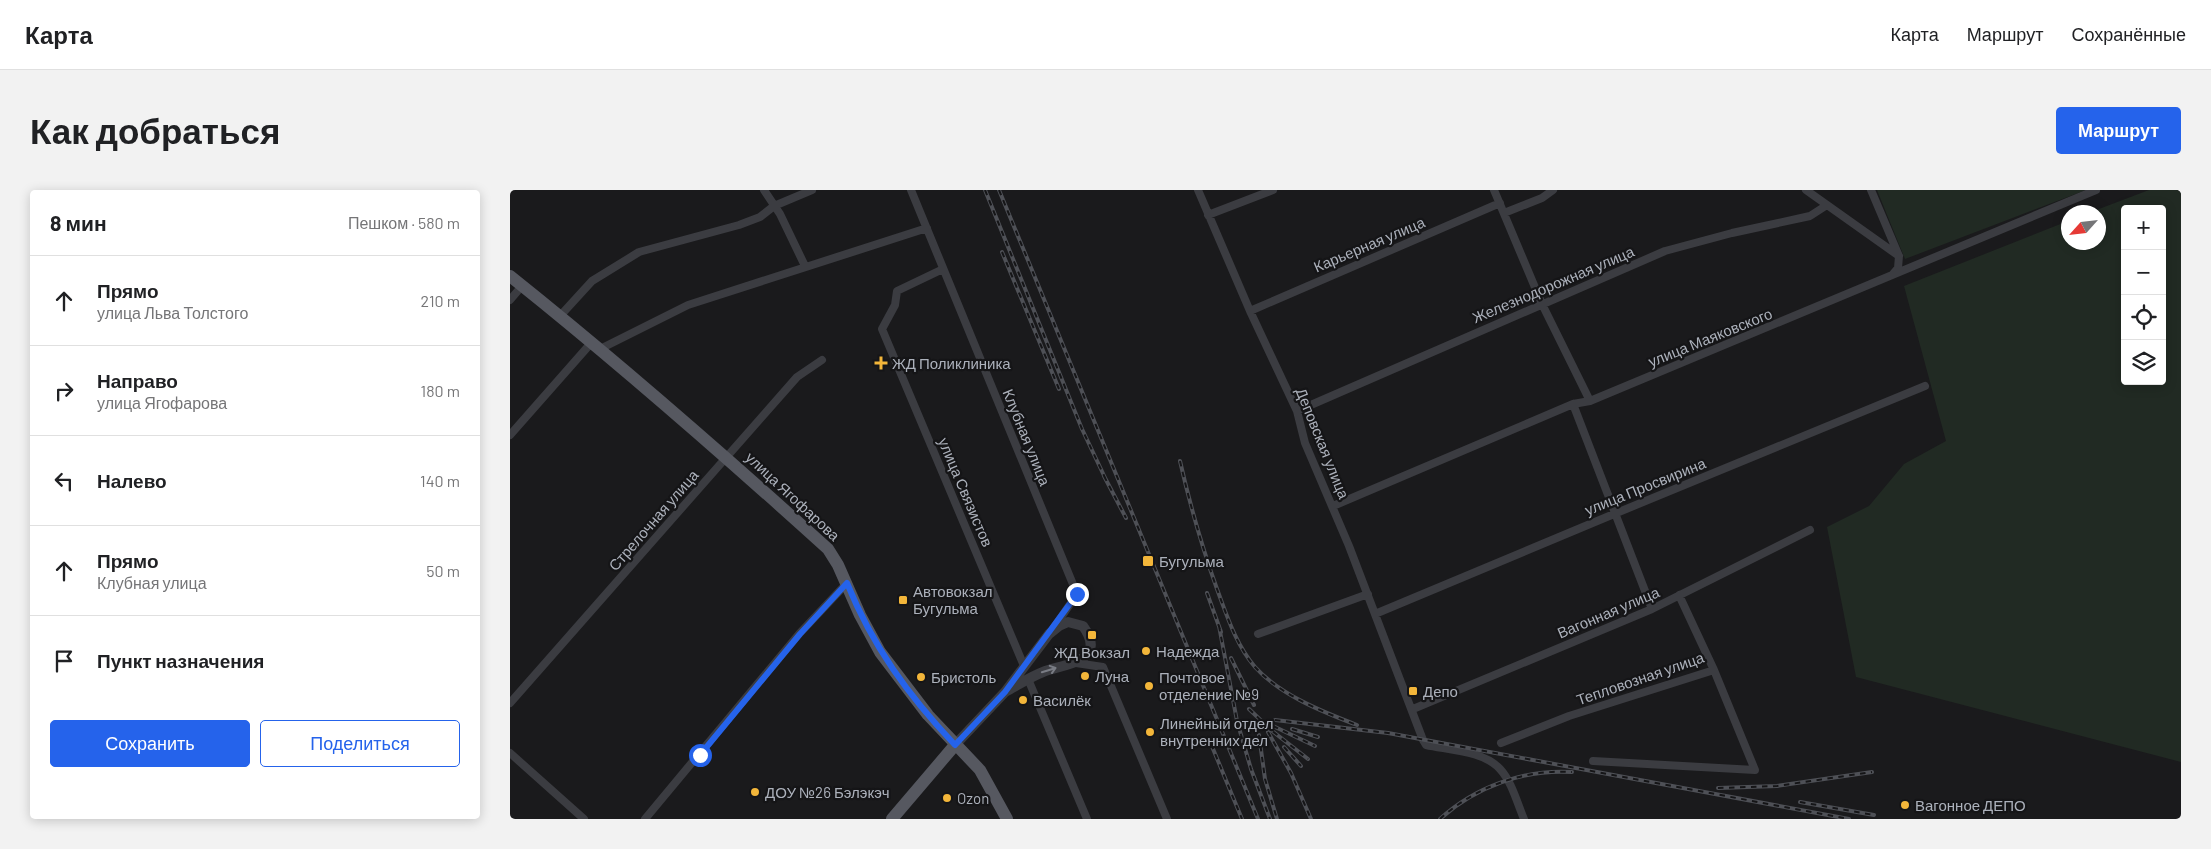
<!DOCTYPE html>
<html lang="ru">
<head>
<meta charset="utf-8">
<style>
  :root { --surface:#fff; --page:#f2f2f2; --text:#202124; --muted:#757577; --line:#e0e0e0; --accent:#2563eb }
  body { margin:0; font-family:Barlow,sans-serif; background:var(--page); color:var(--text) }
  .controls { position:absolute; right:15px; top:15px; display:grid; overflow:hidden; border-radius:5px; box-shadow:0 2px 12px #0003 }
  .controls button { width:45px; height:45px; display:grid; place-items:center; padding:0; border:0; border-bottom:1px solid var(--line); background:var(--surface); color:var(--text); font:25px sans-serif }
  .compass { position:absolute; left:1551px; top:15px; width:45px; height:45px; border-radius:50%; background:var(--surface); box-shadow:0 2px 12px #0003; rotate:243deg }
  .stop { position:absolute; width:15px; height:15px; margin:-11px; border:4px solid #2563eb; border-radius:50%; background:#fff }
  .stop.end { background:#2563eb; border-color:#fff; box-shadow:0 1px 5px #0008 }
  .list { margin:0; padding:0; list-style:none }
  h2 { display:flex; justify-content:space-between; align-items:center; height:65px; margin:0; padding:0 20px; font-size:21px }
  h2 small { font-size:16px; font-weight:400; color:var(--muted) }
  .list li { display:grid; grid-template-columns:32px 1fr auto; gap:15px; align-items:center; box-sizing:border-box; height:90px; padding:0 20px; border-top:1px solid var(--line) }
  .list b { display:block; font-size:19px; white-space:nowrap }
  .list p { margin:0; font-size:16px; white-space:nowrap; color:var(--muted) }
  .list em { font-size:16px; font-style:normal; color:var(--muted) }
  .actions { display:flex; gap:10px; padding:15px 20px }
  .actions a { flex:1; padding:11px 0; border:1px solid var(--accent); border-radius:5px; text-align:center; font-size:18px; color:var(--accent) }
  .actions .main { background:var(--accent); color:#fff }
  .icon { flex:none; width:28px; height:28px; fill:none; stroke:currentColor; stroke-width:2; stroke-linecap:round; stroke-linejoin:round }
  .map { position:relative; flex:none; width:1671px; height:629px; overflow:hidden; border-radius:5px }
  header { display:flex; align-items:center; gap:30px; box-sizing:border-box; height:70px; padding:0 25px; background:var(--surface); border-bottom:1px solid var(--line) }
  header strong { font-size:24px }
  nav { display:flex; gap:28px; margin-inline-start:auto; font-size:18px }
  .intro { display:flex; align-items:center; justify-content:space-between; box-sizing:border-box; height:120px; padding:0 30px }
  h1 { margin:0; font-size:35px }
  .button { padding:12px 22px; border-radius:5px; background:var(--accent); color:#fff; font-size:18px; font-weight:700 }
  main { display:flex; gap:30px; padding:0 30px }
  aside { flex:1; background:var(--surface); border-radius:5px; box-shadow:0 2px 12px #0003 }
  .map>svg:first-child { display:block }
  .garden { fill:#212a23; fill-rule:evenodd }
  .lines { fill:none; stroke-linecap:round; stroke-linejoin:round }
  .minor { stroke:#3b3c41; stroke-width:8 }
  .tertiary { stroke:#3b3c41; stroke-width:10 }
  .primary { stroke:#565860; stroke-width:12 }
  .rail-casing { stroke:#4e5056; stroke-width:4 }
  .rail { stroke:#151517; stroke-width:2; stroke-dasharray:5.5; stroke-linecap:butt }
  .oneway { stroke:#797c84 }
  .route { stroke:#2563eb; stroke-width:6 }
  .poi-dot { fill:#f3b63a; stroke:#151517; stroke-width:2 }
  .labels { text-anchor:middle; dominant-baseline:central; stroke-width:4.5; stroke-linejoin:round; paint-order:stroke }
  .street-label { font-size:15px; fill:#acb1bb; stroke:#151517 }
  .poi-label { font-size:15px; fill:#acb1bb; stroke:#151517; text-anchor:start }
</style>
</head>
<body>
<header>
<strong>Карта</strong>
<nav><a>Карта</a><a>Маршрут</a><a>Сохранённые</a></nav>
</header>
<div class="intro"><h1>Как добраться</h1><a class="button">Маршрут</a></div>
<main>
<aside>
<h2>8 мин<small>Пешком · 580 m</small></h2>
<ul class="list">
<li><svg class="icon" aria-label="ahead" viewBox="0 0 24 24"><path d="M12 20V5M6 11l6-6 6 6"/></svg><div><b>Прямо</b><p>улица Льва Толстого</p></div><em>210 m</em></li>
<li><svg class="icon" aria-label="right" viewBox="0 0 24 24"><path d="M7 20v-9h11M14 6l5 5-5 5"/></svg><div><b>Направо</b><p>улица Ягофарова</p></div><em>180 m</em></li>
<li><svg class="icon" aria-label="left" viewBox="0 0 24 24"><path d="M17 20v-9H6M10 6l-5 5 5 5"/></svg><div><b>Налево</b></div><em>140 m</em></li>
<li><svg class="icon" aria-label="ahead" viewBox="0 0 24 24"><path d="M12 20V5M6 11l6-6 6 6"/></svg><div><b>Прямо</b><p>Клубная улица</p></div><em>50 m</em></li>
<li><svg class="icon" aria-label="arrive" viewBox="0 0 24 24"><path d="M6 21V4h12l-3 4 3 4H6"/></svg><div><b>Пункт назначения</b></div></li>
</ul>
<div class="actions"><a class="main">Сохранить</a><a>Поделиться</a></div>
</aside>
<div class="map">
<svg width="1671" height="629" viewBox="0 0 1671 629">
  <rect width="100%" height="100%" fill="#1a1a1c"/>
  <path class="garden" d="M1367 0H1576L1395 69Z
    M1639 0H1671V572L1346 487 1317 337 1359 316 1394 274 1436 251 1394 96 1558 31V52H1588V22H1581ZM1615 19H1652V191H1615Z"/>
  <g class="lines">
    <path class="minor" d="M254 0 270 24 295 76
      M401 0 567 404 543 439
      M688 0 740 121 787 221 795 253 839 356 913 550 916 555C939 560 974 561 990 579 1002 592 1007 613 1014 629
      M984 0 1032 114 1080 211
      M1296 0 1389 66
      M1361 0 1389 66 1388 78 1382 85
      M994 23 1032 8 1043 0
      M698 25 763 0
      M433 79 387 101 385 115 372 139 514 476
      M0 110 12 96
      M740 121 990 13
      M50 126 82 91 129 62 229 35 250 27 264 16 302 0
      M90 159 178 115 417 38
      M1063 214 1142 419
      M787 221 1155 61 1222 43 1300 26 1317 15
      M0 245 82 152
      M823 316 1063 214 1080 211 1586 0
      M865 424 1104 324 1415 196
      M748 444 858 404
      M566 473 593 477 657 629
      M518 489 577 629
      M0 513 287 187 312 170
      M903 519 1142 419 1300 340
      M991 553 1059 526 1204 480 1169 405
      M0 563 74 629
      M1083 571 1245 580 1204 480
      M135 629 289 444 337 393"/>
    <path class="tertiary" d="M445 555 495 502 539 444 549 436 558 432 573 436C599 472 553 474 533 482 520 487 508 495 495 502"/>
    <path class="primary" d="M0 86C109 173 214 265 318 359L328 375 350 425 370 462 418 525 470 580 497 629
      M382 629 445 555"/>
    <defs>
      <path id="rail" d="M475 0 572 239 597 292
        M489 0 748 629
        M492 62 549 199
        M670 271C680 315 692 357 707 399 717 426 726 455 745 477 770 505 813 522 847 535
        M594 286 616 328
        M697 403 711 442
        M709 436 727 531 741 579 760 629
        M721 468 744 515
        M739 519 761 540 798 569
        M765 530 878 543 1339 629
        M763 536 805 556
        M782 539 808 547
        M758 542 781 583 801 629
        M749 545 755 589 767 629
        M701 554 732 629
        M774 557 791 576
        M1208 598 1267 596 1362 582
        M1290 612 1364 625
        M930 629C965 597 1014 579 1062 582"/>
    </defs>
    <use href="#rail" class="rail-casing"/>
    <use href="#rail" class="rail"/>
  </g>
  <defs><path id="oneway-shaft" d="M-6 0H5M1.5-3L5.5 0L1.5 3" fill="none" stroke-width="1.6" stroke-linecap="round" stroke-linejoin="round" transform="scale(1.25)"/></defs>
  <use class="oneway" href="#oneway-shaft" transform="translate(539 480) rotate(-17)"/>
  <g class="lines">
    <path class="route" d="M190 565 290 444 337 393C363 457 398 505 445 555L495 502 567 404"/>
  </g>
  <g class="poi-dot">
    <path d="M368.5 165.5h5v5h5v5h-5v5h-5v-5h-5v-5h5z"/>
    <rect x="632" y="365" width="12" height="12" rx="2.5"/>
    <rect x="388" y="405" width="10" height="10" rx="2.5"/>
    <rect x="577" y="440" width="10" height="10" rx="2.5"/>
    <circle cx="636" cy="461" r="5"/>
    <circle cx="575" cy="486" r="5"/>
    <circle cx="411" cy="487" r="5"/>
    <circle cx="639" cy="496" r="5"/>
    <rect x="898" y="496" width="10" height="10" rx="2.5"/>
    <circle cx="513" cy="510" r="5"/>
    <circle cx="640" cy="542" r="5"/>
    <circle cx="245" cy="602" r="5"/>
    <circle cx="437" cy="608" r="5"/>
    <circle cx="1395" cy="615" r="5"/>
  </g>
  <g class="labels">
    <g class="street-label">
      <text transform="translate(859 54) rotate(-23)">Карьерная улица</text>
      <text transform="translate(1043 94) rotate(-23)">Железнодорожная улица</text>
      <text transform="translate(1200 147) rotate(-22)">улица Маяковского</text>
      <text transform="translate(517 247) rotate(68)">Клубная улица</text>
      <text transform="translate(813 253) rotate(68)">Деповская улица</text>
      <text transform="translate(1135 296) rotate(-22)">улица Просвирина</text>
      <text transform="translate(456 302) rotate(67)">улица Связистов</text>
      <text transform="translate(283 306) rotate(43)">улица Ягофарова</text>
      <text transform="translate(143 330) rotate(-49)">Стрелочная улица</text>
      <text transform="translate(1098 422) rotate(-23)">Вагонная улица</text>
      <text transform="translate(1130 488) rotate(-19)">Тепловозная улица</text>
    </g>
    <g class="poi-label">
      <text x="382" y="173">ЖД Поликлиника</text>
      <text x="649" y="371">Бугульма</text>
      <text x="403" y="401">Автовокзал<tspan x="403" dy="17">Бугульма</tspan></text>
      <text x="646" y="461">Надежда</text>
      <text x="582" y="462" text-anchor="middle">ЖД Вокзал</text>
      <text x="585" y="486">Луна</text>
      <text x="421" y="487">Бристоль</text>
      <text x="649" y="487">Почтовое<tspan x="649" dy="17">отделение №9</tspan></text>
      <text x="913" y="501">Депо</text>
      <text x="523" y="510">Василёк</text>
      <text x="650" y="533">Линейный отдел<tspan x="650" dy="17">внутренних дел</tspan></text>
      <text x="255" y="602">ДОУ №26 Бэлэкэч</text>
      <text x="447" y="608">Ozon</text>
      <text x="1405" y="615">Вагонное ДЕПО</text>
    </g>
  </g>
</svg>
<div class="controls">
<button>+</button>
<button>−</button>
<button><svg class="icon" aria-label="locate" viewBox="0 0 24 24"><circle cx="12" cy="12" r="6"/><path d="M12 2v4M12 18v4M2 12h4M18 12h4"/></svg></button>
<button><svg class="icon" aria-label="layers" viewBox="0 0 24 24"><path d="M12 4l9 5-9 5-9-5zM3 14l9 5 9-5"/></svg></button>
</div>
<svg class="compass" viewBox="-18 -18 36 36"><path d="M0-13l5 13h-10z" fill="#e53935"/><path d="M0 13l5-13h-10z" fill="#757577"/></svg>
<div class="stop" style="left:190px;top:565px"></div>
<div class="stop end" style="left:567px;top:404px"></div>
</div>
</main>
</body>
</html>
